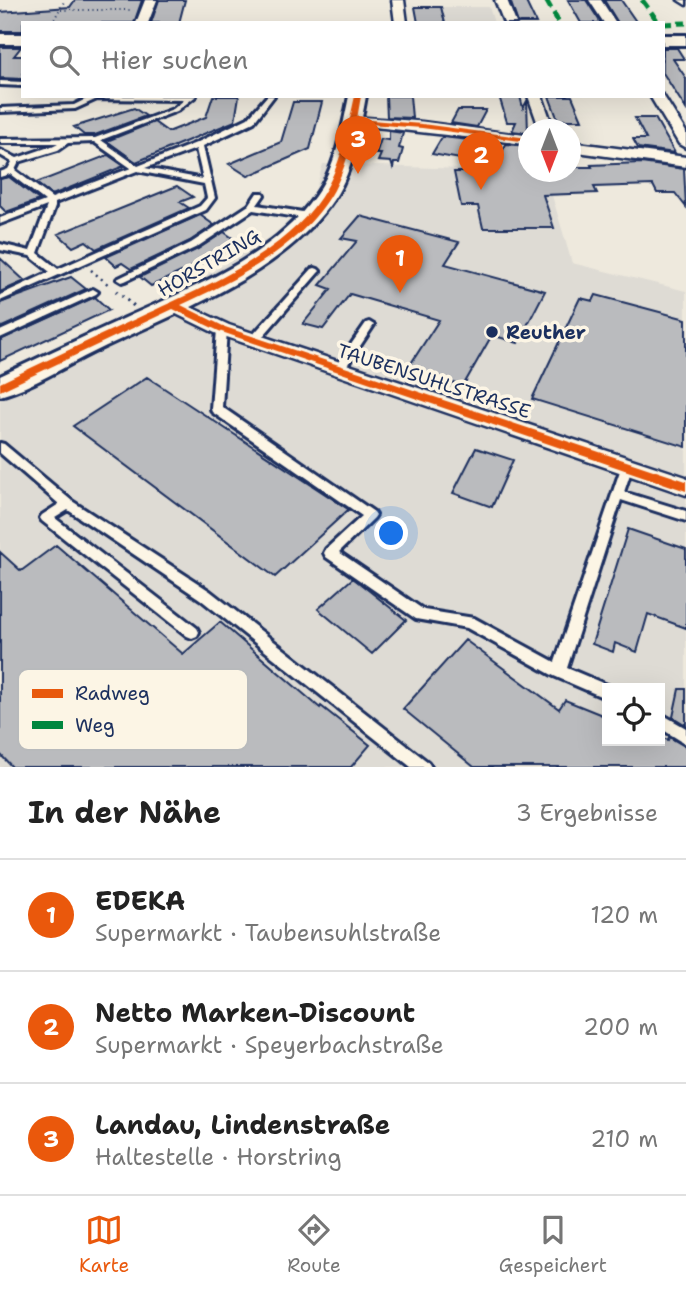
<!DOCTYPE html>
<html lang="de">
<head>
<meta charset="utf-8">
<style>
  :root { --surface:#fff; --page:#f2f2f2; --text:#222; --muted:#767676; --line:#e0e0e0; --accent:#ea580c }
  body { margin:0; font-family:"Shantell Sans",sans-serif; background:var(--page); color:var(--text) }
  .controls { position:absolute; right:21px; bottom:21px; display:grid; overflow:hidden; border-radius:0px; box-shadow:0 7px 28px #0002 }
  .controls button { width:63px; height:63px; display:grid; place-items:center; padding:0; border:0; border-bottom:2px solid var(--line); background:var(--surface); color:var(--text); font:35px sans-serif }
  .compass { position:absolute; left:518px; top:119px; width:63px; height:63px; border-radius:50%; background:var(--surface); box-shadow:0 7px 28px #0002; rotate:180deg }
  .you { position:absolute; left:392px; top:534px; width:24px; height:24px; margin:-18px; border:5px solid #fff; border-radius:50%; background:#1a73e8; box-shadow:0 0 0 10px #1a73e833 }
  .badge { display:grid; place-items:center; width:46px; height:46px; border-radius:50%; background:var(--accent); color:#fff; font-size:23px; font-weight:700 }
  .pin { position:absolute; translate:-50% -58px; filter:drop-shadow(0 2px 4px #0008) }
  .pin::after { content:''; position:absolute; top:37px; width:24px; height:21px; background:inherit; clip-path:polygon(0 0,100% 0,50% 100%) }
  .list { margin:0; padding:0; list-style:none }
  h2 { display:flex; justify-content:space-between; align-items:center; height:91px; margin:0; padding:0 28px; font-size:30px }
  h2 small { font-size:23px; font-weight:400; color:var(--muted) }
  .list li { display:grid; grid-template-columns:46px 1fr auto; gap:21px; align-items:center; box-sizing:border-box; height:112px; padding:0 28px; border-top:2px solid var(--line) }
  .list b { display:block; font-size:26px; white-space:nowrap }
  .list p { margin:0; font-size:23px; white-space:nowrap; color:var(--muted) }
  .list em { font-size:23px; font-style:normal; color:var(--muted) }
  .icon { flex:none; width:38px; height:38px; fill:none; stroke:currentColor; stroke-width:2; stroke-linecap:round; stroke-linejoin:round }
  .map { position:relative; flex:none; width:686px; height:767px; overflow:hidden }
  .search { position:absolute; background:var(--surface); box-shadow:0 7px 28px #0002; left:21px; right:21px; top:21px; height:77px; display:flex; align-items:center; gap:18px; box-sizing:border-box; padding:0 24px; border-radius:0px; color:var(--muted); font-size:26px }
  .sheet { height:427px; background:var(--surface) }
  nav { display:flex; justify-content:space-around; align-items:center; box-sizing:border-box; height:98px; border-top:2px solid var(--line); background:var(--surface); font-size:19px; color:var(--muted) }
  nav a { display:grid; justify-items:center; gap:4px }
  nav .on { color:var(--accent) }
  .map>svg:first-child { display:block }
  .built { fill:#dedbd4; fill-rule:evenodd }
  .building { fill:#babbbe; stroke:#1b2f5e; stroke-width:2 }
  .lines { fill:none; stroke-linecap:round; stroke-linejoin:round }
  .service-casing { stroke:#1b2f5e; stroke-width:6 }
  .minor-casing { stroke:#1b2f5e; stroke-width:5 }
  .tertiary-casing { stroke:#1b2f5e; stroke-width:6 }
  .path-far2 { stroke:#1b2f5e; stroke-width:2; stroke-dasharray:1 3.5; stroke-linecap:butt }
  .path-far1 { stroke:#1b2f5e; stroke-width:2.5; stroke-dasharray:2 4.5; stroke-linecap:butt }
  .path { stroke:#1b2f5e; stroke-width:3.5; stroke-dasharray:2 5; stroke-linecap:butt }
  .service { fill:#fcf5e5; fill-rule:evenodd }
  .minor { fill:#fcf5e5; fill-rule:evenodd }
  .tertiary { fill:#fcf5e5; fill-rule:evenodd }
  .quiet { stroke:#00873e; stroke-width:5; stroke-dasharray:10 5; stroke-linecap:butt }
  .cycleway-casing { stroke:#fcf5e5; stroke-width:5 }
  .cycleway { fill:#e8590c; fill-rule:evenodd }
  .poi-dot { fill:#1b2f5e; stroke:#fcf5e5; stroke-width:2.5 }
  .labels { text-anchor:middle; dominant-baseline:central; stroke-width:7; stroke-linejoin:round; paint-order:stroke }
  .street-label { font-size:19px; fill:#1b2f5e; stroke:#fcf5e5 }
  .poi-label { font-size:19px; font-weight:bold; fill:#1b2f5e; stroke:#fcf5e5; text-anchor:start }
  .key { fill:#fcf5e5; stroke:#b8babc; stroke-width:2 }
  .key-label { font-size:19px; fill:#1b2f5e }
</style>
</head>
<body>
<div class="map">
<svg width="686" height="767" viewBox="0 0 686 767">
  <rect width="100%" height="100%" fill="#eee9dd"/>
  <filter id="ink" filterUnits="userSpaceOnUse"><feTurbulence type="fractalNoise" baseFrequency=".0143" numOctaves="2"/><feDisplacementMap in="SourceGraphic" scale="14" xChannelSelector="R" yChannelSelector="G"/><feConvolveMatrix kernelMatrix="1 2 1 2 8 2 1 2 1" color-interpolation-filters="sRGB"/></filter>
  <g filter="url(#ink)">
    <path class="built" d="M415 7H489L494 23H418L420 15H416Z
      M323 164 545 172 572 263 686 291V767H0V377L172 296 275 234 314 195ZM607 688H660V741H607Z"/>
    <path class="building" d="M75 0H142L134 23H23V31H0V12L70 7Z
      M159 0H185L179 23H151Z
      M510 0H525L536 23H518Z
      M568 0H586L601 23H581Z
      M604 0H621L637 23H618Z
      M415 7H441L445 23H418Z
      M0 47H21L14 56H23V79L0 78Z
      M663 48H677L684 59H673L686 78V109L663 73Z
      M213 96H239L235 121 136 162 107 141 154 122 168 132 206 117Z
      M386 96H410L412 118 387 117Z
      M499 96H520L523 108 527 101 528 133 512 131 516 122H507Z
      M549 96H572L582 120H558Z
      M293 102H322L310 149 248 176 229 164 281 142Z
      M134 108 146 116 95 135H84L74 127Z
      M458 110H486L477 127 451 123Z
      M635 118H655L675 153 638 148 633 139H646Z
      M389 131 403 133 399 148 403 149 399 163H394L393 168 391 162 378 161 381 154H376L381 139 389 140Z
      M442 137 470 140 460 159 432 154Z
      M506 144 528 146V172H570V167H592L591 165 641 163 684 169 686 207 675 193H657L653 185 594 187 597 193 543 195 554 228H483L478 206H461L454 172H492Z
      M108 155 124 166 52 195 36 183Z
      M9 177 39 200 6 212 0 206V179Z
      M177 186 193 197 180 202 189 208 96 249 86 241 73 247 58 234Z
      M200 215 214 225 190 241 131 269 122 263 116 266 106 257Z
      M360 216 459 242 445 264 545 291 518 343 492 335 463 386 408 368 439 320 350 294 323 329 303 324 331 289 320 285 357 241 341 238Z
      M224 232 238 242 227 248 229 250 151 286 140 277 198 249Z
      M0 258 25 281 0 292Z
      M71 277 86 289 0 328V303Z
      M596 295 686 319V447L532 399 580 298 593 301Z
      M95 297 109 310 0 361V340Z
      M147 377 348 509V510L275 577 73 426Z
      M476 448 513 460 492 507 453 493Z
      M628 529 686 549V628L648 614 637 652 615 643 613 652 592 644Z
      M56 545 183 654 220 622 320 708 321 706 370 745 351 767H12L0 754V552L21 571Z
      M353 578 406 620 372 654 318 609Z
      M465 640 559 709 565 700 607 717V741H660V737L668 740 669 737 686 747V767H474L403 709Z
      M679 689H686V725L673 717Z"/>
    <g class="lines">
      <defs>
        <path id="service" d="M0 81 23 82V86L0 85Z
          M92 96H196L177 111 101 140 138 166 196 143 248 118 267 96H274L254 122 203 146 215 198 206 210 0 301V295L50 272 30 256 0 250V244L30 251 47 206 0 224V218L45 201 10 174 0 177V172L8 169 12 162 0 155V150L17 158 52 146 58 143H0V139L95 138 173 109 184 100 97 99 75 109 0 112V108L74 105ZM94 142 131 168 52 198 15 170 19 162 58 150 68 143ZM196 149 203 179 145 168ZM137 171 204 184 207 198 200 206 58 269 38 253 55 207V203Z
          M257 193H263L264 195 257 205 309 213 313 216 309 219 253 210 197 247 125 281 122 282 117 279 191 243 249 205Z
          M315 268 318 269 320 271 318 273 258 342H250L249 340 250 338 312 269Z
          M93 289 98 292 96 294 0 338V331Z
          M369 322 374 325 344 370H336L335 368 336 366 366 323Z
          M222 326 227 329 222 407 374 512 376 515 374 518 339 552 424 610 474 618 555 662 623 462H631L633 465 624 492 686 511V521L621 500 567 668 612 687 607 688V699L554 676 467 628 416 619 326 557 324 553 326 549 362 516 212 412 211 409 217 329Z
          M0 443 4 444 72 501 210 591 428 762 431 767H411L200 599 68 510 55 518 197 628 199 632 197 636 192 638 187 636 42 521 40 518 42 515 59 504 0 453Z
          M660 713 686 728V744L660 728Z"/>
        <path id="minor" d="M145 0H157L148 23H136Z
          M392 0H404L407 23H395Z
          M495 0H507L516 23H504Z
          M589 0H601L616 23H604Z
          M678 0H686V5Z
          M663 95 686 132V148L679 144 650 96Z
          M528 96H542L554 130H540Z
          M353 117 422 122 528 136V144L348 124V118Z
          M570 142 686 157V167L570 151Z
          M173 299 229 325 686 477V495L215 333 166 309 164 305Z"/>
        <path id="tertiary" d="M0 34H23V44H0Z
          M663 35H686V45H663Z
          M349 96H366C359 134 353 175 329 206 274 279 176 312 96 351 65 366 33 387 0 396V376C42 356 83 337 125 318 191 288 272 258 315 196 336 167 342 130 349 96Z"/>
      </defs>
      <use href="#service" class="service-casing"/>
      <use href="#minor" class="minor-casing"/>
      <use href="#tertiary" class="tertiary-casing"/>
      <path class="path-far2" d="M61 10H131
        M52 23 65 0"/>
      <path class="path-far1" d="M91 270 110 286"/>
      <path class="path" d="M116 291 134 306"/>
      <use href="#service" class="service"/>
      <use href="#minor" class="minor"/>
      <use href="#tertiary" class="tertiary"/>
      <path class="quiet" d="M546 0 559 23
        M642 0 659 23
        M663 24 686 23"/>
      <defs>
        <path id="cycleway" d="M355 96H361L357 119 422 124 528 138V142L422 128 356 123C351 146 345 169 334 190 303 246 237 279 181 305L225 327 686 481V491L219 331 173 309 0 391V383C43 362 87 341 131 321 193 292 282 257 321 197 341 167 347 131 355 96Z"/>
      </defs>
      <use href="#cycleway" class="cycleway-casing"/>
      <use href="#cycleway" class="cycleway"/>
    </g>
  </g>
  <circle class="poi-dot" cx="492" cy="332" r="7"/>
  <g class="labels">
    <g class="street-label">
      <text transform="translate(209 263) rotate(-30)">HORSTRING</text>
      <text transform="translate(434 381) rotate(18)">TAUBENSUHLSTRASSE</text>
    </g>
    <g class="poi-label">
      <text x="506" y="332">Reuther</text>
    </g>
  </g>
  <rect x="18" y="669" width="230" height="81" rx="10" class="key"/>
  <rect x="32" y="689" width="31" height="9" fill="#e8590c"/>
  <rect x="32" y="721" width="31" height="8" fill="#00873e"/>
  <g class="key-label">
    <text x="75" y="700">Radweg</text>
    <text x="75" y="732">Weg</text>
  </g>
</svg>
<div class="controls">
<button><svg class="icon" aria-label="locate" viewBox="0 0 24 24"><circle cx="12" cy="12" r="6"/><path d="M12 2v4M12 18v4M2 12h4M18 12h4"/></svg></button>
</div>
<svg class="compass" viewBox="-18 -18 36 36"><path d="M0-13l5 13h-10z" fill="#e53935"/><path d="M0 13l5-13h-10z" fill="#767676"/></svg>
<div class="you"></div>
<div class="pin badge" style="left:400px;top:293px">1</div>
<div class="pin badge" style="left:481px;top:190px">2</div>
<div class="pin badge" style="left:358px;top:174px">3</div>
<div class="search"><svg class="icon" aria-label="search" viewBox="0 0 24 24"><circle cx="10" cy="10" r="6"/><path d="M15 15l6 6"/></svg>Hier suchen</div>
</div>
<section class="sheet">
<h2>In der Nähe<small>3 Ergebnisse</small></h2>
<ul class="list">
<li><span class="badge">1</span><div><b>EDEKA</b><p>Supermarkt · Taubensuhlstraße</p></div><em>120 m</em></li>
<li><span class="badge">2</span><div><b>Netto Marken-Discount</b><p>Supermarkt · Speyerbachstraße</p></div><em>200 m</em></li>
<li><span class="badge">3</span><div><b>Landau, Lindenstraße</b><p>Haltestelle · Horstring</p></div><em>210 m</em></li>
</ul>
</section>
<nav>
<a class="on"><svg class="icon" aria-label="map" viewBox="0 0 24 24"><path d="M3 6l6-2 6 2 6-2v14l-6 2-6-2-6 2zM9 4v14M15 6v14"/></svg>Karte</a>
<a><svg class="icon" aria-label="directions" viewBox="0 0 24 24"><path d="M12 3l9 9-9 9-9-9zM9 14v-3h6M13 9l2 2-2 2"/></svg>Route</a>
<a><svg class="icon" aria-label="saved" viewBox="0 0 24 24"><path d="M7 4h10v16l-5-4-5 4z"/></svg>Gespeichert</a>
</nav>
</body>
</html>
